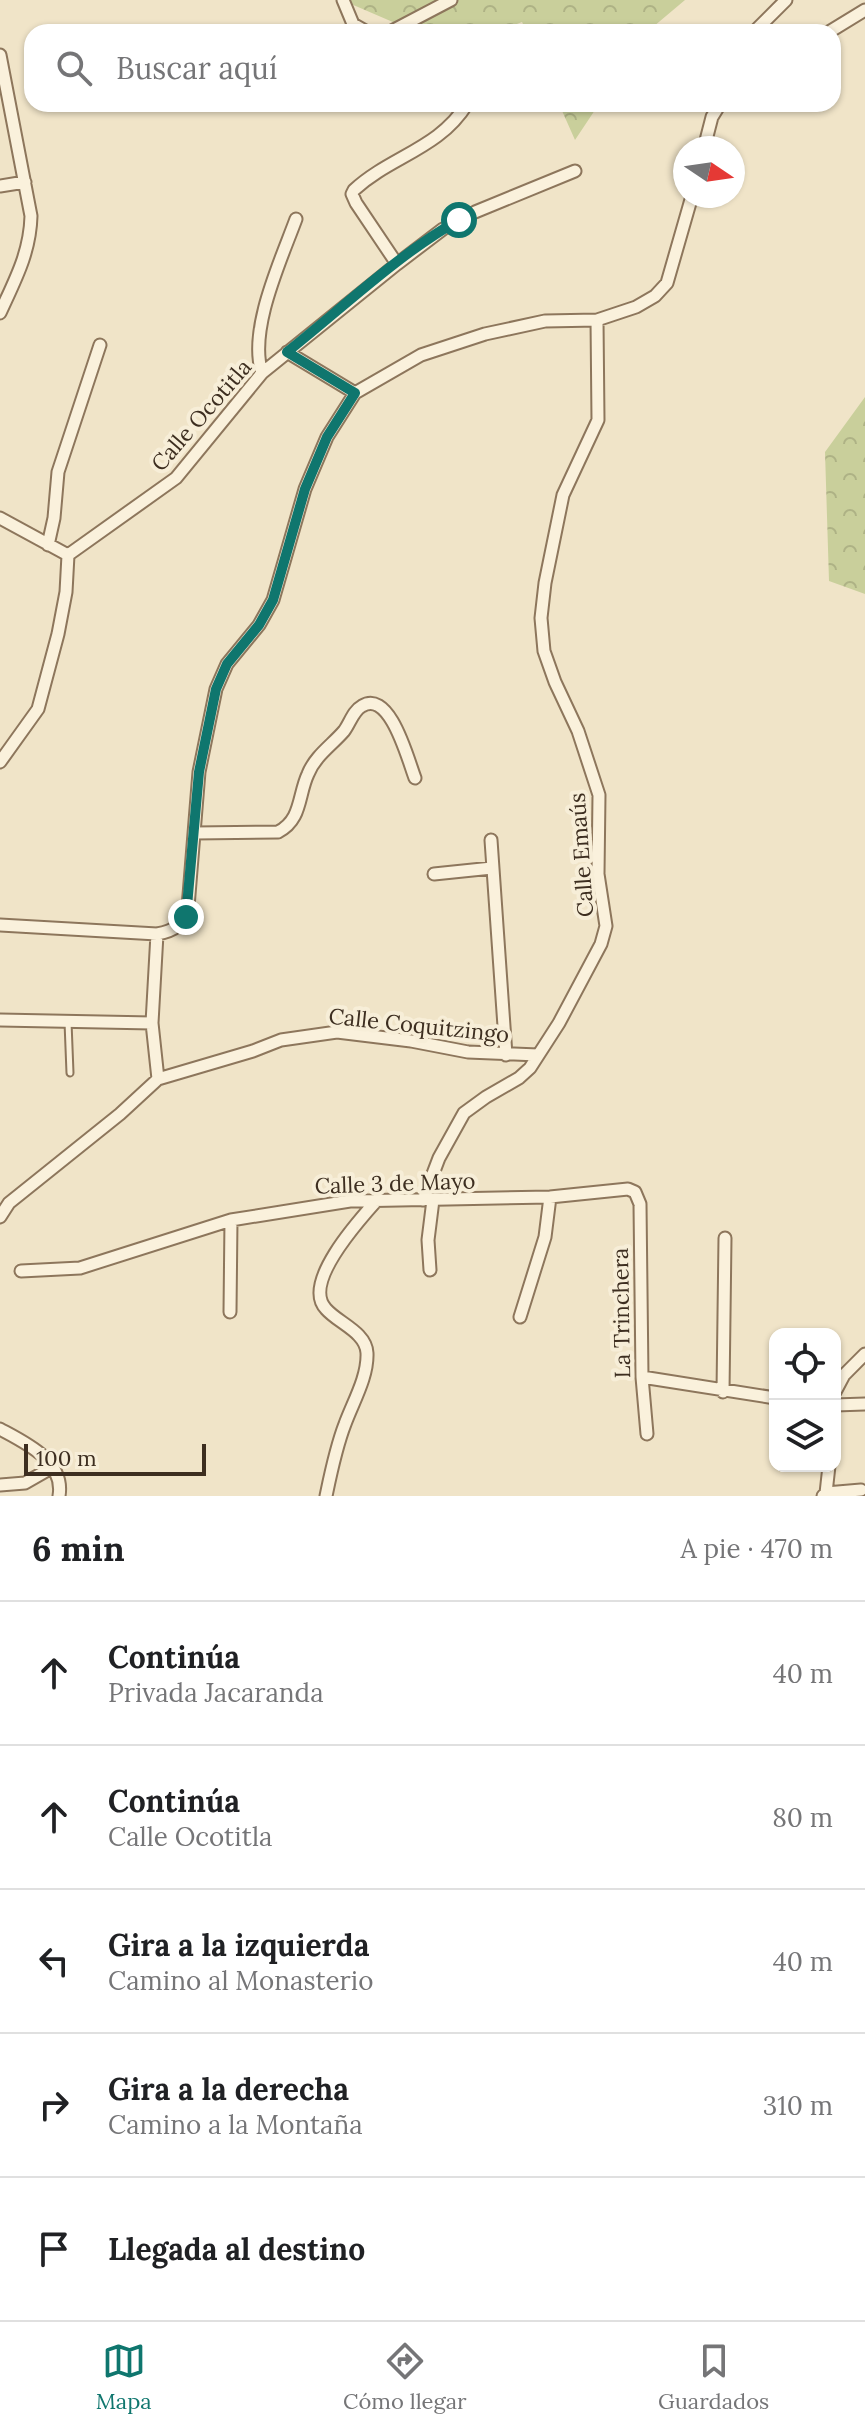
<!DOCTYPE html>
<html lang="es">
<head>
<meta charset="utf-8">
<style>
  :root { --surface:#fff; --page:#f2f2f2; --text:#202124; --muted:#757577; --line:#e0e0e0; --accent:#0f766e }
  body { margin:0; font-family:Lora,serif; background:var(--page); color:var(--text) }
  .controls { position:absolute; right:24px; bottom:24px; display:grid; overflow:hidden; border-radius:16px; box-shadow:0 2px 6px #0004 }
  .controls button { width:72px; height:72px; display:grid; place-items:center; padding:0; border:0; border-bottom:2px solid var(--line); background:var(--surface); color:var(--text); font:40px sans-serif }
  .compass { position:absolute; left:673px; top:136px; width:72px; height:72px; border-radius:50%; background:var(--surface); box-shadow:0 2px 6px #0004; rotate:103deg }
  .scale { position:absolute; left:24px; bottom:20px; width:182px; box-sizing:border-box; padding-left:8px; border:4px solid #3d2e20; border-top:0; font-size:22px; line-height:28px; white-space:nowrap; color:#3d2e20; -webkit-text-stroke:6px #f7eed8; paint-order:stroke }
  .stop { position:absolute; width:24px; height:24px; margin:-18px; border:6px solid #0f766e; border-radius:50%; background:#fff }
  .stop.end { background:#0f766e; border-color:#fff; box-shadow:0 2px 8px #0008 }
  .list { margin:0; padding:0; list-style:none }
  h2 { display:flex; justify-content:space-between; align-items:center; height:104px; margin:0; padding:0 32px; font-size:34px }
  h2 small { font-size:26px; font-weight:400; color:var(--muted) }
  .list li { display:grid; grid-template-columns:52px 1fr auto; gap:24px; align-items:center; box-sizing:border-box; height:144px; padding:0 32px; border-top:2px solid var(--line) }
  .list b { display:block; font-size:30px; white-space:nowrap }
  .list p { margin:0; font-size:26px; white-space:nowrap; color:var(--muted) }
  .list em { font-size:26px; font-style:normal; color:var(--muted) }
  .icon { flex:none; width:44px; height:44px; fill:none; stroke:currentColor; stroke-width:2; stroke-linecap:round; stroke-linejoin:round }
  .map { position:relative; flex:none; width:865px; height:1496px; overflow:hidden }
  .search { position:absolute; background:var(--surface); box-shadow:0 2px 6px #0004; left:24px; right:24px; top:24px; height:88px; display:flex; align-items:center; gap:20px; box-sizing:border-box; padding:0 28px; border-radius:24px; color:var(--muted); font-size:30px }
  .sheet { height:824px; background:var(--surface) }
  nav { display:flex; justify-content:space-around; align-items:center; box-sizing:border-box; height:112px; border-top:2px solid var(--line); background:var(--surface); font-size:22px; color:var(--muted) }
  nav a { display:grid; justify-items:center; gap:4px }
  nav .on { color:var(--accent) }
  .map>svg:first-child { display:block }
  .forest { fill:url(#forest-crowns) }
  .lines { fill:none; stroke-linecap:round; stroke-linejoin:round }
  .service-casing { stroke:#8d765c; stroke-width:9 }
  .minor-casing { stroke:#8d765c; stroke-width:15 }
  .service { stroke:#faf1dc; stroke-width:5 }
  .minor { stroke:#faf1dc; stroke-width:11 }
  .route { stroke:#0f766e; stroke-width:10 }
  .labels { text-anchor:middle; dominant-baseline:central; stroke-width:8; stroke-linejoin:round; paint-order:stroke }
  .street-label { font-size:22px; fill:#3d2e20; stroke:#f7eed8 }
</style>
</head>
<body>
<div class="map">
<svg width="865" height="1496" viewBox="0 0 865 1496">
  <defs>
    <pattern id="forest-crowns" width="20" height="18" patternUnits="userSpaceOnUse" patternTransform="scale(2)"><rect width="20" height="18" fill="#c9cf9b"/><path d="M2 6a3 3 0 1 1 6 0M12 15a3 3 0 1 1 6 0" fill="none" stroke="#aeb285"/></pattern>
  </defs>
  <rect width="100%" height="100%" fill="#f0e4c8"/>
  <path class="forest" d="M351 0H685L647 32H527L522 22 496 32H416L351 4Z
    M559 104H599L575 140Z
    M865 397V594L829 581 825 452Z"/>
  <g class="lines">
    <defs>
      <path id="service" d="M68 1022 70 1073"/>
      <path id="minor" d="M343 0 353 24 367 32
        M390 32 451 0
        M754 32 786 0
        M829 32 865 10
        M0 55 31 216C30 253 15 280 0 313
        M704 148 712 117 720 104
        M0 186 25 182
        M397 264 356 203 352 194 354 190C391 156 439 149 467 104
        M287 352 355 393
        M262 373C248 330 281 260 296 219
        M0 518 68 555
        M48 545 54 518 58 472 100 345
        M68 555 176 478 262 373 397 264 443 229 475 212 575 171
        M0 762 38 709 58 634 66 592 68 555
        M195 833 278 832C302 820 298 795 308 774 315 756 332 745 344 731 350 723 353 711 362 706 390 689 408 760 415 778
        M491 840 506 1055
        M434 874 492 868
        M0 925 157 934C174 931 184 925 188 907L199 772 216 689 227 664 259 625 273 600 305 489 327 437 355 393 421 355 485 334 545 321 597 320 636 307 655 296 667 283 692 196
        M157 934 152 1023 158 1079
        M0 1020 152 1023
        M423 1200 439 1158 464 1113 486 1097 519 1078 530 1068 559 1023 601 944 606 926 598 874 599 795 578 731 555 682 544 651 541 618 545 583 563 495 598 420 597 320
        M0 1217 9 1203 120 1114 158 1079 253 1051 281 1040 337 1032 411 1041 468 1052 538 1055
        M430 1270 428 1240 433 1200
        M21 1271 80 1268 231 1220 350 1201 550 1197 628 1189 635 1192 640 1204 642 1377 647 1434
        M230 1312 231 1220
        M520 1317 545 1237 550 1197
        M642 1377 775 1398
        M723 1392 725 1238
        M835 1392 844 1375 865 1354
        M835 1405 865 1404
        M0 1429C26 1443 65 1461 59 1496
        M0 1485 25 1483 53 1467
        M826 1493 861 1490
        M326 1496C331 1472 336 1447 345 1424 353 1402 368 1377 367 1353 366 1332 338 1323 326 1309 301 1283 361 1218 378 1199
        M823 1496 826 1493 829 1466"/>
    </defs>
    <use href="#service" class="service-casing"/>
    <use href="#minor" class="minor-casing"/>
    <use href="#service" class="service"/>
    <use href="#minor" class="minor"/>
  </g>
  <g class="lines">
    <path class="route" d="M186 917 199 772 216 689 227 664 259 625 273 600 305 489 327 437 355 393 287 352C340 310 401 252 459 220"/>
  </g>
  <g class="labels">
    <g class="street-label">
      <text transform="translate(201 415) rotate(-49)">Calle Ocotitla</text>
      <text transform="translate(581 855) rotate(-94)">Calle Emaús</text>
      <text transform="translate(419 1025) rotate(6)">Calle Coquitzingo</text>
      <text transform="translate(395 1183) rotate(-2)">Calle 3 de Mayo</text>
      <text transform="translate(621 1313) rotate(-91)">La Trinchera</text>
    </g>
  </g>
</svg>
<div class="controls">
<button><svg class="icon" aria-label="locate" viewBox="0 0 24 24"><circle cx="12" cy="12" r="6"/><path d="M12 2v4M12 18v4M2 12h4M18 12h4"/></svg></button>
<button><svg class="icon" aria-label="layers" viewBox="0 0 24 24"><path d="M12 4l9 5-9 5-9-5zM3 14l9 5 9-5"/></svg></button>
</div>
<svg class="compass" viewBox="-18 -18 36 36"><path d="M0-13l5 13h-10z" fill="#e53935"/><path d="M0 13l5-13h-10z" fill="#757577"/></svg>
<div class="scale">100 m</div>
<div class="stop" style="left:459px;top:220px"></div>
<div class="stop end" style="left:186px;top:917px"></div>
<div class="search"><svg class="icon" aria-label="search" viewBox="0 0 24 24"><circle cx="10" cy="10" r="6"/><path d="M15 15l6 6"/></svg>Buscar aquí</div>
</div>
<section class="sheet">
<h2>6 min<small>A pie · 470 m</small></h2>
<ul class="list">
<li><svg class="icon" aria-label="ahead" viewBox="0 0 24 24"><path d="M12 20V5M6 11l6-6 6 6"/></svg><div><b>Continúa</b><p>Privada Jacaranda</p></div><em>40 m</em></li>
<li><svg class="icon" aria-label="ahead" viewBox="0 0 24 24"><path d="M12 20V5M6 11l6-6 6 6"/></svg><div><b>Continúa</b><p>Calle Ocotitla</p></div><em>80 m</em></li>
<li><svg class="icon" aria-label="left" viewBox="0 0 24 24"><path d="M17 20v-9H6M10 6l-5 5 5 5"/></svg><div><b>Gira a la izquierda</b><p>Camino al Monasterio</p></div><em>40 m</em></li>
<li><svg class="icon" aria-label="right" viewBox="0 0 24 24"><path d="M7 20v-9h11M14 6l5 5-5 5"/></svg><div><b>Gira a la derecha</b><p>Camino a la Montaña</p></div><em>310 m</em></li>
<li><svg class="icon" aria-label="arrive" viewBox="0 0 24 24"><path d="M6 21V4h12l-3 4 3 4H6"/></svg><div><b>Llegada al destino</b></div></li>
</ul>
</section>
<nav>
<a class="on"><svg class="icon" aria-label="map" viewBox="0 0 24 24"><path d="M3 6l6-2 6 2 6-2v14l-6 2-6-2-6 2zM9 4v14M15 6v14"/></svg>Mapa</a>
<a><svg class="icon" aria-label="directions" viewBox="0 0 24 24"><path d="M12 3l9 9-9 9-9-9zM9 14v-3h6M13 9l2 2-2 2"/></svg>Cómo llegar</a>
<a><svg class="icon" aria-label="saved" viewBox="0 0 24 24"><path d="M7 4h10v16l-5-4-5 4z"/></svg>Guardados</a>
</nav>
</body>
</html>
